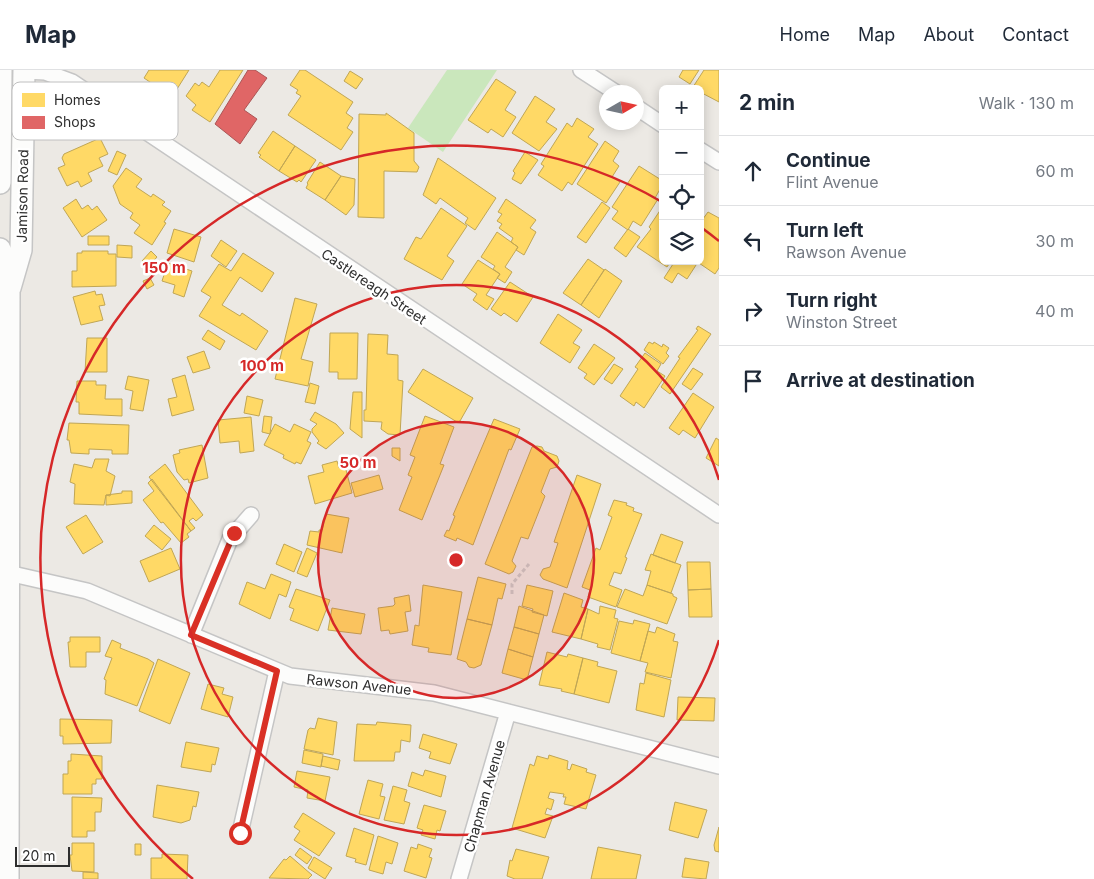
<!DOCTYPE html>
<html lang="en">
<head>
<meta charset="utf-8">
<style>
  :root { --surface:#fff; --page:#f2f2f3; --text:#1f2937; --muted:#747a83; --line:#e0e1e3 }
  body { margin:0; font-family:Inter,sans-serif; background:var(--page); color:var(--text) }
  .controls { position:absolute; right:15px; top:15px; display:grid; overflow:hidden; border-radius:8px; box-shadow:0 2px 12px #0003 }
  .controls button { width:45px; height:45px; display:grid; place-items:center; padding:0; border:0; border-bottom:1px solid var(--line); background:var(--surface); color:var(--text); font:25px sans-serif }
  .compass { position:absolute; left:599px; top:15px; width:45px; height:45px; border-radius:50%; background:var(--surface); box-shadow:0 2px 12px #0003; rotate:81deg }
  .scale { position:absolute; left:15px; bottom:12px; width:55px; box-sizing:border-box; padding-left:5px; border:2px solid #2e2e2e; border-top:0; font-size:14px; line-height:18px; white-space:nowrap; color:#2e2e2e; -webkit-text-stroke:4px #fff; paint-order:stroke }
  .stop { position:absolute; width:15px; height:15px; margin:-11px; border:4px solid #d93025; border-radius:50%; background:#fff }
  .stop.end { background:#d93025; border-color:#fff; box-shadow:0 1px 5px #0008 }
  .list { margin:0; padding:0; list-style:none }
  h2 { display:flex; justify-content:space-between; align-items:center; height:65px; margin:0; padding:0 20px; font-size:21px }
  h2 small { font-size:16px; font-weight:400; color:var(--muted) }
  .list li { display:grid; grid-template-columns:32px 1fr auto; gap:15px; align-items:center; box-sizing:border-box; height:70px; padding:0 20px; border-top:1px solid var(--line) }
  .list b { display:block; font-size:19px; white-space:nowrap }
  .list p { margin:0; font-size:16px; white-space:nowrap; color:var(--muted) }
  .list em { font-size:16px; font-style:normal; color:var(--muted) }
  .icon { flex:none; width:28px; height:28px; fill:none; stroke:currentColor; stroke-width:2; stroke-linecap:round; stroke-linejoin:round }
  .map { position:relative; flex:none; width:719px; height:809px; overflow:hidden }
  header { display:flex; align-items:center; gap:30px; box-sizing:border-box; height:70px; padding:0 25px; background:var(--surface); border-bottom:1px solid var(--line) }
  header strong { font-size:24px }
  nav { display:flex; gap:28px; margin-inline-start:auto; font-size:18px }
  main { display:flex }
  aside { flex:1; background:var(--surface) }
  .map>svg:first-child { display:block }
  .green { fill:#cae7bc }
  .homes { fill:#ffd966; stroke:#c0a655 }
  .shops { fill:#e06666; stroke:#ab5555 }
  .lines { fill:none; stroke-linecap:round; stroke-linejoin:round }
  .street-casing { stroke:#c5c5c5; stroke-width:18 }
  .secondary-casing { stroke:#c5c5c5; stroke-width:24 }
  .path { stroke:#c9c9c8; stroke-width:3; stroke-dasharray:4 2.5; stroke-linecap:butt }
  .street { stroke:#fcfcfb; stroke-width:15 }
  .secondary { stroke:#fcfcfb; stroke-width:21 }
  .route { stroke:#d93025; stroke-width:6 }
  .ring { fill:none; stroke:#d62828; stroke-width:2.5 }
  .labels { text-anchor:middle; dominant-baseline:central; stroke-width:5; stroke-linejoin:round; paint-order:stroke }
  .street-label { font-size:14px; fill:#2e2e2e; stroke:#fff }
  .key { fill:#fff; stroke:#c0c0c0; stroke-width:1 }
  .key-label { font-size:14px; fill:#2e2e2e }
  .centre { fill:#d62828; stroke:#fff; stroke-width:2.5 }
  .ring-label { font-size:15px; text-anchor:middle; font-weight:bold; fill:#d62828; stroke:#fff; stroke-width:5; stroke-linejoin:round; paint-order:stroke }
</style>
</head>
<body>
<header>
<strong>Map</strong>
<nav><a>Home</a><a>Map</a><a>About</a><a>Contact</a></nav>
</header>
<main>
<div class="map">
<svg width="719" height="809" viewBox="0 0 719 809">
  <rect width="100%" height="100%" fill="#ece9e4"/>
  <path class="green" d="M447 0H497L443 82 408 58Z"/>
  <path class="homes" d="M149 0H189L172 27 144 8Z
    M220 0H243L210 52 192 40 196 35 186 26 195 13 199 16 202 12 209 17Z
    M300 0H305L353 32 346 43 353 48 347 58 353 62 341 80 288 45 301 26 296 23 298 20 290 15Z
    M683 0H699L690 14 679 7Z
    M704 0H719V32L700 22V19L693 17Z
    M350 1 363 9 356 19 344 11Z
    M496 9 516 22 505 40 516 47 503 67 491 59 488 63 468 50Z
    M535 26 555 39 546 52 557 59 539 81 512 63Z
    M386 43 414 63V91L419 97 417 102 384 101V148L358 147 359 44 386 45Z
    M577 48 594 59 588 67 598 74 572 115 568 112 562 121 538 105 544 96 541 94 567 53 572 57Z
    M273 61 295 76 279 101 259 87 261 85 258 83Z
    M100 68 108 84 99 88 103 96 88 103 92 111 81 117 78 111 67 116 58 98 65 95 62 88 64 84Z
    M605 71 619 81 613 91 619 96 612 107 620 112 606 133 577 114Z
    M295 76 316 90 301 112 299 110 297 112 279 101Z
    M117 81 126 85 117 105 108 101Z
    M525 82 538 90 521 114 512 109 515 103 513 101Z
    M438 88 496 128 475 160 465 153 468 148 440 128 436 134 423 125Z
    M320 92 341 106 325 130 306 118 308 114 307 113Z
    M639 96 663 111V114L655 128 658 129 641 156 633 151 628 160 612 149 618 141 612 137Z
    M126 98 142 109 136 117 151 127 153 124 165 132 162 135 171 141 164 152 166 153 152 175 134 163 140 155 130 148 133 143 120 134 113 116Z
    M341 106 355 109 354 135 346 145 325 130Z
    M76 129 82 139 88 135 92 140 97 136 107 150 82 167 63 138Z
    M506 129 536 150 530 158 536 162 524 185 516 180 518 177 511 172 513 168 499 158 502 154 497 151 502 144 498 142Z
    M602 132 610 138 586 173 577 167Z
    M663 136V191H671L667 197 637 177 651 159 649 157Z
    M441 138 467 156 447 186 454 191 442 210 404 189 416 167 421 169Z
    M708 142 719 148V198L715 204 696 191H700V153Z
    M174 159 201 167 194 192 167 183Z
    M628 159 640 167 626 187 614 178Z
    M497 162 518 177 505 197 512 202 505 213 497 208 500 204 493 199 495 196 481 187Z
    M88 166H109V175H88Z
    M221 170 237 181 226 197 211 186Z
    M117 175 132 176V188L117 187Z
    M82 181H108V184H116V216L72 217V201H77V183H82Z
    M151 181 157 187 148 197 142 191Z
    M243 183 274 203 262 222 240 207 222 235 240 246 242 243 268 261 256 280 199 246 211 227 201 221 219 194 231 201Z
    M588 189 604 200 581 235 563 223Z
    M478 190 500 204 486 225 494 229 487 240 473 230 477 224 462 214Z
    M675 191H696L698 192 687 209 678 203 672 213 664 208Z
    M168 193 192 201 184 227 173 223 175 215 162 211Z
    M605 199 622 211 599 248 581 235Z
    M150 208 154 215 147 219 143 211Z
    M510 212 533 227 517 252 504 243 501 246 491 239Z
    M95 221 96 225 102 224 105 235 99 236 103 250 81 255 73 227Z
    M295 228 317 234 301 289 313 292 308 316 275 309Z
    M558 244 582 260 573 273 580 277 570 293 540 273Z
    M698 256 711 264 670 324 661 317 680 288 678 287 698 260 696 259Z
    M208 260 225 271 220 280 202 269Z
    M330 263H358L357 309H338V302H329Z
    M368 264 388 265 387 284 398 285V310L403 311 400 365 388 364 381 359 382 352 364 351V340H366Z
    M87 268H107V302H85Z
    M649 272 653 274 654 272 662 277 663 274 669 278 666 283 669 286 663 294 644 280Z
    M594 274 615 288 594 315 584 308 587 304 578 298Z
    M204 281 210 298 193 303 187 287Z
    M645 283 661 294 657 301 665 306 644 338 636 332 634 336 620 326 638 299 635 297Z
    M614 294 623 299 612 314 604 309Z
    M693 298 703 304 691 320 682 314Z
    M423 299 473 328 460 351 457 352 408 322Z
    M185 305 194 340 172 346 168 329 177 327 172 309Z
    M128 306 149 310 143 341 130 339 133 321 125 319Z
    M77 311H96V315H106L105 329H122V346L79 344V332H76Z
    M310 313 319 316 315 334 305 332Z
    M353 322H362V368L350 359Z
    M693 323 714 337 695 368 683 360 679 365 669 358Z
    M247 326 263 330 259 346 244 343Z
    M315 342 336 354 344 363 326 379 317 373 319 371 312 362V359L317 354 310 350Z
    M264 346 272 347 270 364 262 362Z
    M425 346 454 357 440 394 444 395 422 450 399 440 412 407 408 405 415 387 410 385Z
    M251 347 254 381 240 383 239 371 220 373 218 350Z
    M494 349 520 359 511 380 509 379 473 475 457 468 456 471 444 466 447 460 449 461 455 446 453 445Z
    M69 353 129 355 128 384H112V380L89 379V384L71 383 69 370H67Z
    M275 354 290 362 294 354 311 362 307 371 311 373 301 394 296 392 295 394 283 388 284 385 264 375Z
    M716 368 719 370V396L706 388Z
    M202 375 208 408 189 413 188 409 184 410 177 402 173 385 180 383 179 380Z
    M537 376 542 377 544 381 557 386 559 391 557 397 550 399 541 422 545 426 528 469 521 467 512 491 516 496 513 502 509 504 485 494 532 377Z
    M392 378H400V391L392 386Z
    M95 389H109L106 401 115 406 110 426 106 425 104 435 74 434 75 414 70 412 74 394 92 398Z
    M337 391 339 398 345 396 352 423 315 434 308 406 324 402 322 395Z
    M165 394 203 445 196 451 193 448 189 451 195 458 191 461 149 407Z
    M379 405 383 419 355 427 351 413Z
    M577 405 601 414 567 518 543 509 540 505 543 499 550 497 558 473 554 472Z
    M152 409 191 461 187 464 189 467 181 473 163 452 161 453 143 430 154 421 148 413Z
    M122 421H132V433L106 435V425L122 423Z
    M614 430 627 433 626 435 634 438 633 441 642 444 625 487 627 488 621 504 614 502 609 515 622 520 616 537 588 527 590 520 582 517 596 478 600 480 612 447 608 445Z
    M326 444 349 448 342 483 307 475 310 461 319 462V460H322Z
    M86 445 103 472 83 484 66 457Z
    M154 455 171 469 162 480 145 466Z
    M661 464 683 472 675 493 653 485Z
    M284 474 302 482 294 502 276 494Z
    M171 478 180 499 149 512 140 491Z
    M307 478 317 483 307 507 297 503Z
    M651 484 681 495 671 523 647 515 651 501 645 500Z
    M687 492H710L711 519 688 520Z
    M271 504 291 512 286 527 279 524 270 549 239 534 247 512 265 519Z
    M478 507 506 514 502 529 498 528 492 555 467 549Z
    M423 515 462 522 451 585 428 582 429 578 412 575 415 555 419 556Z
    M527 515 553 521 547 546 532 542 533 539 522 536Z
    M647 515 673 524V526L677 528 667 554 617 537 625 519 643 526Z
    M296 519 330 530 318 561 290 550 294 539 289 537Z
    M711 519 712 547H689L688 520Z
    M564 523 583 530 581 537 588 539 581 569 552 562Z
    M409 525 411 541 405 542 408 561 390 564 389 560 381 561 378 538 393 536 395 534 394 528Z
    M519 536 544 545 539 564 514 557Z
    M600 536 616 540 614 548 618 549 610 580 597 577 598 574 581 569 588 539 599 544Z
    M332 538 365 544 361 564 328 560Z
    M467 549 492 555 481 595 474 598 469 597 466 592 457 589Z
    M634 550 650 554 640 591 611 583 619 551 633 554Z
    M514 557 539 564 533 587 508 579Z
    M657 557 675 564 673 571 678 572 671 608 645 602 648 593 640 591 648 561 655 563Z
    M70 567H100V582H86V597H70L68 572H70Z
    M112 570 121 574 120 578 148 589 154 593 137 636 105 624 106 610 104 609 112 588 105 586Z
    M508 579 533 587 527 610 502 603Z
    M547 582 567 587 568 584 583 588 574 624 561 621 562 619 539 615Z
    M583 588 598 592 597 596 617 601 609 633 574 624Z
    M158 589 190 603 170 654 139 641Z
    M646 603 671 610 664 647 636 640 640 613 644 614Z
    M208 614 224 618 222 624 233 627 228 647 201 639Z
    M678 627 715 628 714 651 677 650Z
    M318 648 337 652 333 685 304 679 308 660 310 658 315 659Z
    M60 649 112 650 111 673 63 674V666H60Z
    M377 652 411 655 410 672 401 670 400 682H395L394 691H354L357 654 376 655Z
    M423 664 457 674 450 694 429 688 431 682 419 678Z
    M186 672 219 678 215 695 212 694 211 702 181 697Z
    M304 680 323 684 321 697 302 693Z
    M71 684 102 686V709H96V714H92V724H63V704H68V691H71Z
    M549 685 568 691 567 699 570 700 572 694 587 699 586 702 596 705 586 739 564 734 566 727H563L564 724 550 722 548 728 554 730 551 740 547 738 545 744 553 746 545 768 512 758 530 694 534 696 537 686 548 689Z
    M323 686 340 690 338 700 321 696Z
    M425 700 446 706 441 727 408 716 412 702 423 706Z
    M297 701 330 707 325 731 307 728 308 720 294 717Z
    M368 710 383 714 380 726 385 727 379 749 359 744Z
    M157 715 199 722 196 737 193 736 190 750 181 753 153 747Z
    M393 716 407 720 404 731 410 733 404 754 384 750Z
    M72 727 102 728 101 742H95V761H87V767H72Z
    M675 732 707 740 698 768 669 760Z
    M424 735 446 741 440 761 437 760 435 769 421 765 423 760 417 758Z
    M303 743 335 763 319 786 294 770 300 761 294 757Z
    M719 757V782L715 781 714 775Z
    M354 758 374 765 366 795 355 792 356 789 346 786Z
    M378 766 398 773 392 794 386 792 383 804 369 800Z
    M72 773H94V802L72 801 70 785H72Z
    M135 774H141V785H135Z
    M418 774 432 779 429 787 432 788 426 808 404 801 411 777 417 779Z
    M598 777 641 785 636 809H591Z
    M300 778 312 787 307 794 295 785Z
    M516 779 549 787 542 809H515L507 806 510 790 512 791Z
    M162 784 188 785 187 809H151V788H162Z
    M290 786 312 805 308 809 269 808 284 789 286 790Z
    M314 787 332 798 325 809 308 798Z
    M685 788 709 792 706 809 682 807Z
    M83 802 98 803V809H83Z"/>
  <path class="shops" d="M248 0H255L267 8 244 40 257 49 240 74 215 54Z"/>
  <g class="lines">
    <defs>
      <path id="street" d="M581 0 615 22
        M24 1 45 2 72 12 719 445
        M636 37 663 55
        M700 80 719 92
        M8 503 87 521 290 606 434 623 719 696
        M191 565 230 469 251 445
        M240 763 277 601
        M459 809 508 642"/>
      <path id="secondary" d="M0 113 1 0
        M0 179 9 220 8 809
        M10 218 21 180 24 0"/>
    </defs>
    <use href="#street" class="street-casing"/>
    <use href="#secondary" class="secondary-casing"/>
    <path class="path" d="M512 524V514L529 494"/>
    <use href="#street" class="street"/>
    <use href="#secondary" class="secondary"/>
  </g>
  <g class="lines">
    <path class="route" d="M234 463 191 565 277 601 240 763"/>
  </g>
  <circle cx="456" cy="490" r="138" fill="#d62828" fill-opacity=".12"/>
  <g class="ring">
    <circle cx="456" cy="490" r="138"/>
    <path d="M719 570A275 275 0 1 1 719 410"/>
    <path d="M193 809A413 413 0 0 1 662 132M702 158A413 413 0 0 1 719 171"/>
  </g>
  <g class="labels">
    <g class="street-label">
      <text transform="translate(22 126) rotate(-89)">Jamison Road</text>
      <text transform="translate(374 216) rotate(34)">Castlereagh Street</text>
      <text transform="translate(359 614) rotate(6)">Rawson Avenue</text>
      <text transform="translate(484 726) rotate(-74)">Chapman Avenue</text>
    </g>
  </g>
  <rect x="12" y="12" width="166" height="58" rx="8" class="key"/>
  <rect x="22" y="23" width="23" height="14" fill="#ffd966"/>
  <rect x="22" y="46" width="23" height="13" fill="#e06666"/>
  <g class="key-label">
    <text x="54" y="35">Homes</text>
    <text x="54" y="57">Shops</text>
  </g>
  <circle cx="456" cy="490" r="8" class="centre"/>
  <g class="ring-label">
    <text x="164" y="203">150 m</text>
    <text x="262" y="301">100 m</text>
    <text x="358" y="398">50 m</text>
  </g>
</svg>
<div class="controls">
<button>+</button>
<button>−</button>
<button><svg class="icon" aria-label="locate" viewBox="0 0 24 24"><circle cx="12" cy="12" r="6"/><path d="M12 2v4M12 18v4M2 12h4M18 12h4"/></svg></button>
<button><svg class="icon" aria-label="layers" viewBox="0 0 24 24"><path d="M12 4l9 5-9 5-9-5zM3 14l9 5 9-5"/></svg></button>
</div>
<svg class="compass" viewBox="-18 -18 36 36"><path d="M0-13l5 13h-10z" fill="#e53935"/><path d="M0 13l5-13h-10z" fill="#747a83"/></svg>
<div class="scale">20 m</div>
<div class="stop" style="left:240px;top:763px"></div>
<div class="stop end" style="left:234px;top:463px"></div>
</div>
<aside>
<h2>2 min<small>Walk · 130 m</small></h2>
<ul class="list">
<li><svg class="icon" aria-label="ahead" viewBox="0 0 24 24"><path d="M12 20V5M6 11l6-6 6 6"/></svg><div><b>Continue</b><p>Flint Avenue</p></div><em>60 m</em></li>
<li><svg class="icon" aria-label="left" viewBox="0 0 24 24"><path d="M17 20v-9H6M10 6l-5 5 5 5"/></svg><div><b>Turn left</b><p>Rawson Avenue</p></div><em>30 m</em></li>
<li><svg class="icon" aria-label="right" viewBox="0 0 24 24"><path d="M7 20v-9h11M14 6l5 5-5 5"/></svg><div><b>Turn right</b><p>Winston Street</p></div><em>40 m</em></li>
<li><svg class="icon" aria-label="arrive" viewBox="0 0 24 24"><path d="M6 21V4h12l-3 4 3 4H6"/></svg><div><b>Arrive at destination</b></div></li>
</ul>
</aside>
</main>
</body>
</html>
